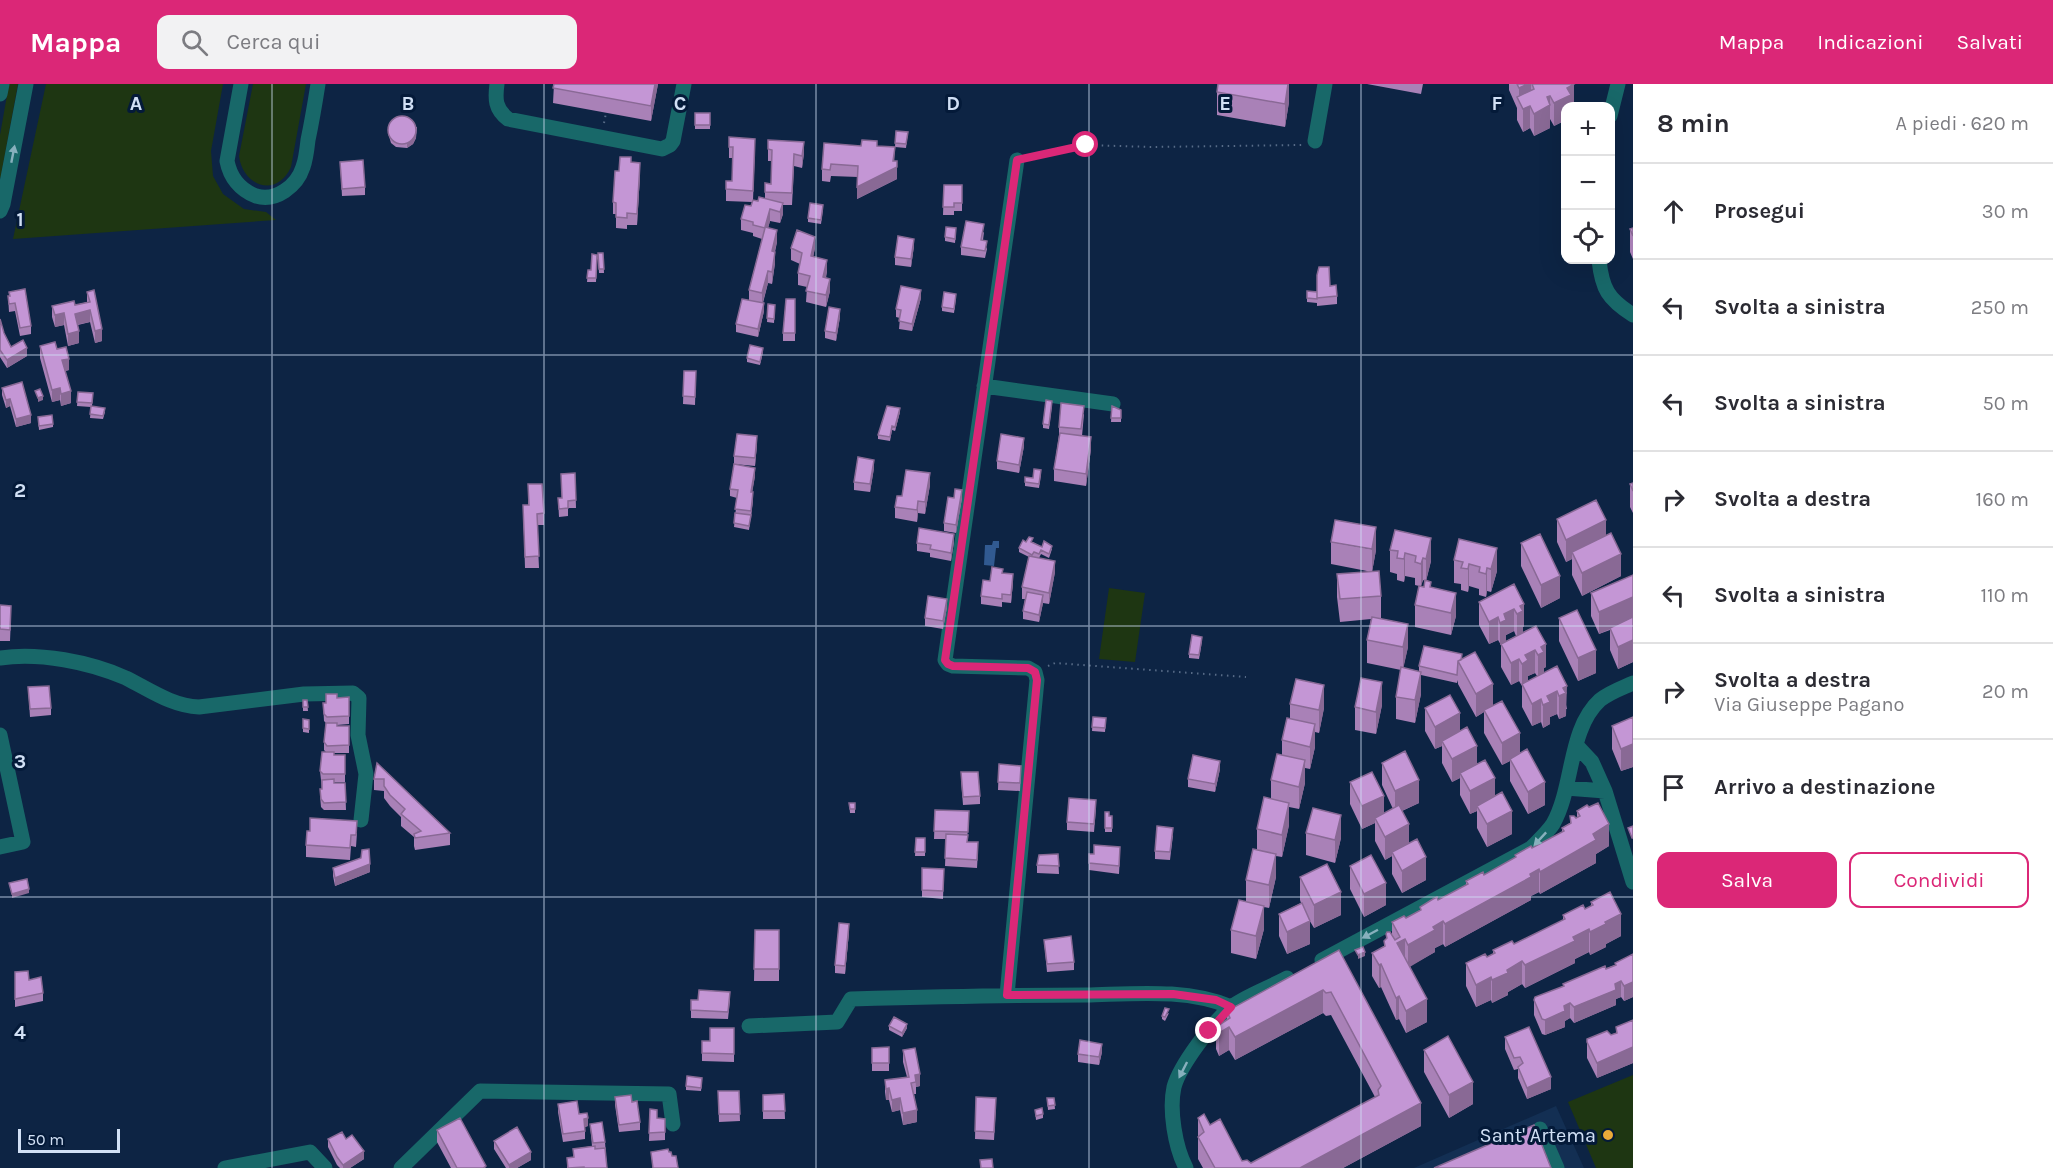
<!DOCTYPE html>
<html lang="it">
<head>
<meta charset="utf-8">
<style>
  :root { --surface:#fff; --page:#f2f2f3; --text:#2b2b33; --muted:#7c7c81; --line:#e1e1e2; --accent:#db2777 }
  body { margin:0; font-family:Karla,sans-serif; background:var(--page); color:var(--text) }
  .controls { position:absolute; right:18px; top:18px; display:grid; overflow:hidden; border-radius:12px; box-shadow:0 6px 24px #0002 }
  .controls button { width:54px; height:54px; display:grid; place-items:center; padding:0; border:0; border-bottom:2px solid var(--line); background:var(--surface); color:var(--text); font:30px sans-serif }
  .scale { position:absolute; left:18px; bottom:15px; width:102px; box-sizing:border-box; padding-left:6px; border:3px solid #d1e0f5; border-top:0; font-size:16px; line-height:21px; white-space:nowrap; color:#d1e0f5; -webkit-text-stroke:4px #041a39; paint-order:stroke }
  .stop { position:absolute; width:18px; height:18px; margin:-14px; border:4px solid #db2777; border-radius:50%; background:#fff }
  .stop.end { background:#db2777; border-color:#fff; box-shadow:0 2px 6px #0008 }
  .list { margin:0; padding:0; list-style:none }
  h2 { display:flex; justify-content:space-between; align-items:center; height:78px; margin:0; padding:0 24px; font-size:26px }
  h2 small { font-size:20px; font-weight:400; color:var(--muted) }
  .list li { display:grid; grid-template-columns:39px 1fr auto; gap:18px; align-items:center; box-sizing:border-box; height:96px; padding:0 24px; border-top:2px solid var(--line) }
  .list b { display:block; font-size:22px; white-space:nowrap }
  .list p { margin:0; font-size:20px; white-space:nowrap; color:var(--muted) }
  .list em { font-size:20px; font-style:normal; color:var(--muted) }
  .actions { display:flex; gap:12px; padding:18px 24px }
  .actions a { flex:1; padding:14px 0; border:2px solid var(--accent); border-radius:12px; text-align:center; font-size:21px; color:var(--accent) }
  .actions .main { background:var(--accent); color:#fff }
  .icon { flex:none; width:33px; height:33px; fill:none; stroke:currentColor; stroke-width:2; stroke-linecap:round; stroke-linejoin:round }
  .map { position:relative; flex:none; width:1633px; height:1084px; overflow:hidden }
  header { display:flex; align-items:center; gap:36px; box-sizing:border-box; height:84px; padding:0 30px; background:var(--accent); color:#fff }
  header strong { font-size:28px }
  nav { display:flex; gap:33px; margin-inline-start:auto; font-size:21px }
  .search { width:420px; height:54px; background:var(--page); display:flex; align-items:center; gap:15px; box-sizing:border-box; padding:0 21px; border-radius:12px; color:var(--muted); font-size:22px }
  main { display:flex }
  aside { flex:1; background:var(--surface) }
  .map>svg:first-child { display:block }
  .built { fill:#132f53 }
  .green { fill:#1e3612 }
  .water { fill:#315a91 }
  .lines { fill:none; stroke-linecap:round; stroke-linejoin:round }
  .path { stroke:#576b87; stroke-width:2; stroke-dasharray:1.5 4.5; stroke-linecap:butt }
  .minor { stroke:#186869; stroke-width:15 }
  .wall { fill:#a981b7; fill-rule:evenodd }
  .shaded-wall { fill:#896995 }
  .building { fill:#c496d5; stroke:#896995; stroke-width:1.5 }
  .oneway { fill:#87b0bd }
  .route { stroke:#db2777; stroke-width:8 }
  .grid { fill:none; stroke:#d1e0f5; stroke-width:1.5; stroke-opacity:0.55 }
  .poi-dot { fill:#ebaa39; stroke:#041a39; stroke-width:2 }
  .labels { text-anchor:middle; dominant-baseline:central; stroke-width:6; stroke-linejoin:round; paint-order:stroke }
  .poi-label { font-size:20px; fill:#d1e0f5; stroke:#041a39; text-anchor:end }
  .grid-label { font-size:20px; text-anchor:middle; font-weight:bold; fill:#d1e0f5; stroke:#041a39; stroke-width:6; stroke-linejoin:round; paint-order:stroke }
</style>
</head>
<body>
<header>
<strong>Mappa</strong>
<div class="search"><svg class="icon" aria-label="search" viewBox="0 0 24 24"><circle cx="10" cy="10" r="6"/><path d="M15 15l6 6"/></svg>Cerca qui</div>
<nav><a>Mappa</a><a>Indicazioni</a><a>Salvati</a></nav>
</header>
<main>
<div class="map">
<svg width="1633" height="1084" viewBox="0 0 1633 1084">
  <rect width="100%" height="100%" fill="#0d2444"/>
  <path class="built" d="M1556 1022 1584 1084H1414Z"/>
  <path class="green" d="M9 0H18L0 97V51Z
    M46 0H223L211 67 213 92 223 110 244 125 266 128 276 136 13 155Z
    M253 0H306L291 83C277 114 243 103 239 72Z
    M1109 504 1145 509 1135 578 1099 575Z
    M1633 991V1084H1596L1568 1018Z"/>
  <path class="water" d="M993 457H999V464H996L994 482 984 481 985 461H992Z"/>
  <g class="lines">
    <path class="path" d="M604 39 606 29
      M1031 73 1086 61 1152 63 1303 61
      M1610 149 1615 158
      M1048 582 1055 579 1246 593"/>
    <path class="minor" d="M241 0 227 77C230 93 240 106 256 112 276 118 297 102 303 83 306 75 307 65 308 56 312 37 315 19 318 0
      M497 0C495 15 495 25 508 35L662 65 670 61 673 57 684 0
      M0 10 2 0
      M1610 32 1618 0
      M1315 57 1325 0
      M0 127 3 120 26 0
      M1599 176C1602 205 1608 215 1633 231
      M984 302 1113 320
      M0 574C39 568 90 578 126 594 150 606 172 622 199 623L304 610 353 609 359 614 358 651 366 690 361 736
      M0 651 23 758 0 763
      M1577 662 1592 678 1605 707 1633 798
      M1566 704 1605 707
      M1322 876 1531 764C1539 756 1547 749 1553 740 1574 703 1568 645 1600 616 1610 608 1622 604 1633 599
      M1007 911 1037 596 1035 588 1028 584 953 582 948 580 945 576 1017 76
      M749 942 837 938 851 915C929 913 1007 911 1086 911 1133 910 1187 904 1231 923
      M1540 1045 1557 1084
      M225 1084 310 1068 325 1084
      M401 1084 480 1007 669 1010 673 1040
      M1186 1084C1175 1063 1169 1026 1174 1003 1180 981 1212 939 1230 924 1243 913 1271 903 1287 894"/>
  </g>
  <path class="wall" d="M554 0H658L651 37 553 19Z
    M1289 0V18L1285 43 1217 31V8Z
    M1367 0H1423L1421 10Z
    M1509 0H1574V22H1566V36L1554 42 1550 35V44L1534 52 1530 44 1523 48 1517 36V24L1509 6Z
    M695 29H710V45H695Z
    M417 43 416 54 413 60 407 64 396 63 391 59 388 49V45Z
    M896 47 908 48 906 64 895 63Z
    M729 53 755 66 753 116 758 117 765 114V99L771 100 772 77H768V65L804 69 802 84 794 82 792 121H783V130L780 139 770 137 768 144 777 158 775 168V179L772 200 768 199 763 219 764 227 758 253 736 248V240L749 216V206L762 155 753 152V149L741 146V135L751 122 752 118 726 117V97H732L733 74H729Z
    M861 62H877L897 95 857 115 858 93 831 92 830 98 822 97V85Z
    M340 78 365 103V111L342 112Z
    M631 78 640 91 637 141H627V145L616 144V130H613V118L619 87Z
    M944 101H962V127H954V131H943Z
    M823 125 821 140 808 138V134Z
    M1633 144V175L1630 168V145Z
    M956 148 955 159 945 157V153Z
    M984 148 983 156 987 165 985 174 961 171V163Z
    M914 162 911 183 895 181V173Z
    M791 164H815L813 173 827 187 826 194 830 207 826 223 806 218 807 203 798 201V189L800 180 791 176Z
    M598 169H603L604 189H599Z
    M597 171 596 198H587L588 186H591Z
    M1330 202 1337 212V220L1317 222V219L1307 218V207L1317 208Z
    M9 208 31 242V250L20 252 15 227 9 228 8 212H9Z
    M87 208 102 257 95 259 90 238 78 241 79 259 68 262 64 241 55 243 52 233V222L75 221 87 218Z
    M921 214 912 247 899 245 900 234 896 233V225Z
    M956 214 954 229 942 227V223Z
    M795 215V257H783V249Z
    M768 220 775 221 774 239 767 238Z
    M840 233 836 257 825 254V247Z
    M0 235 4 249 11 263 27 272 7 284 0 273Z
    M40 262 57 265 69 286 65 287 71 319 61 322 60 316 52 318 40 274Z
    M763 268 760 281 747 278V274Z
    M684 287H696L695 321 683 320Z
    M2 304 31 339 16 343 10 322 6 324 2 311Z
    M78 308 93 309 92 322 105 328 103 335 90 334 91 323 77 322Z
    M1052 321 1049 345 1043 344V340Z
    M1112 322 1121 326V338H1111Z
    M900 328 895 347 892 346 890 357 878 355V351Z
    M1084 330 1082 352 1091 365 1086 402 1054 397V385L1059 351V343Z
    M38 333 53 340V343L39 346Z
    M757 360 755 382 734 380V372Z
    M1024 362 1019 389 997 385V377Z
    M874 384 870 408 854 406V398Z
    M575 389 576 424H568V432L559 433 558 414H562Z
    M1041 390 1039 404 1025 402V393L1033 394Z
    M755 392 752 408 753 416 749 446 734 443 737 414 730 412V405Z
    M1633 399V429L1630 423V400Z
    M528 400 544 429V441H537L539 484H525L523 421H528Z
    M930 401 925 430 918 429 917 438 895 434V423L902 412Z
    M954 414H962L956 449 944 447V439Z
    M1557 435 1621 492 1582 512 1572 491V475L1566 478 1557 458Z
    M1395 446 1431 477 1426 497 1431 504 1456 532 1451 551 1415 543V521L1419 502 1415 501V494L1405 492 1404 498 1397 496V490L1390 488V466ZM1423 496 1425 497 1424 503 1421 502Z
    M954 458 951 477 930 473V469L917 467V459Z
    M1033 458 1042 463 1052 465 1049 474 1041 470 1039 474 1055 488 1049 520 1043 519 1039 538 1023 535V527L1025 515H1022V503L1029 473 1019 468V464Z
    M1331 458 1376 466 1372 488 1381 512V534L1408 563 1403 584 1419 587V582L1462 575 1493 621 1520 670 1545 721 1528 730 1510 697V677L1502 681 1484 649V628L1476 633 1458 600V596L1457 599 1421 591V610L1415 639 1396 635V613L1401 586 1367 579V556L1371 535 1340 538 1337 513V490L1372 488 1331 480Z
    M1521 459 1560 514 1541 524 1521 482Z
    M1454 476 1497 487 1491 508 1487 507 1486 513 1479 511V505L1469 502 1468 508 1461 506V500L1454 499Z
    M1003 489 1013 498 1011 519 1002 518V523L981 520V512L990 497Z
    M1633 491V578L1618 585 1610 566V546L1599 550 1591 532V509Z
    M1514 500 1524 542 1523 543V548L1536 542 1546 583 1544 584V589L1557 582 1567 625H1566V632L1559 635 1557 630 1550 633V640L1543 644 1541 638 1532 642 1522 623V602L1519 597 1511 601 1501 583V561L1498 556 1489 560 1479 541V518ZM1514 547 1516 552 1506 557V551ZM1535 589 1537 592 1528 597V592Z
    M0 521 11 533 10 557H0Z
    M947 523 943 545 925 542V534Z
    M1559 534 1596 589 1578 597 1559 557Z
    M1202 557 1199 575 1189 574V570Z
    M28 603 51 624V631L30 633Z
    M349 613V640L337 641V642H349V669H334V671H345V698H334V699H345L346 726H324L321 723 320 712V705H322L320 687 326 668 324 666V658L326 639 324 637 323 619H326L337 614Z
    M303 616H307L308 627H303Z
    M1290 620 1324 624 1319 649 1315 648V663L1310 685 1305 684V699L1299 725 1289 723V741L1282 773 1276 772V793L1269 824 1264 823V845L1256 875 1231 869V846L1246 817V796L1257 766V745L1271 715V696L1282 671V656L1290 635Z
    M1382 621 1376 650 1355 646V623Z
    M1425 624 1460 647 1495 712 1512 750 1487 763 1477 744V727L1470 730 1460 711V694L1452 698 1442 679V662L1435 665 1425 647Z
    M1093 633 1106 634 1105 648 1092 647Z
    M1633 633V683L1621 687 1612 665V642Z
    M303 635 309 636V649L303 648Z
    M377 679 450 749V761L415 766 414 762V753L401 742V733L390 722 384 714V707L374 706V695Z
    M1382 679 1419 719 1402 727 1409 759 1426 796 1402 809 1392 790V772L1385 776 1375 757V739L1362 745 1350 720V698L1384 730 1393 725 1382 701Z
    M999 680 1021 689 1020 707 998 706Z
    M1220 685 1215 708 1188 703V695Z
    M961 696 980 712V720L963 721Z
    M849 719 855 725V729H850Z
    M1096 724 1094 748 1067 746V738Z
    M935 726 969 727 967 758 978 766 977 784 945 782 946 755H934Z
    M1577 727 1609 762 1596 770V779L1540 810 1539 808 1531 812V816L1445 863 1443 860 1435 864V868L1410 882 1427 938 1406 949 1399 935 1396 936 1381 903 1379 904 1372 892V869L1384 863V857L1386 855V850L1392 851V838L1406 834 1420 826V823L1438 816 1466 801V797L1484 791 1515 774V771L1532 764 1562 748V744L1570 739V732L1577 734Z
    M1105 728 1109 732H1112V748H1105Z
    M357 749 356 763 351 762 350 776 306 773V761Z
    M1306 749 1341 754 1335 779 1306 771Z
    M1173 751 1170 776 1155 775V767Z
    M916 754H925V772H915Z
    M1058 770 1059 790 1037 789V781Z
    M1089 770 1120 771 1119 790 1089 786Z
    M1350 782 1386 821 1364 833 1350 805Z
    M333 784 370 788 335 802 333 792Z
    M922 784 944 785 943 815 922 813Z
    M1300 793 1341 831 1314 844 1308 834 1310 860 1287 870 1279 852V830L1301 819 1300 816Z
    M1591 818 1621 852 1606 860V863L1590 871 1589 868 1575 875V879L1525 904 1522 900 1508 908V911L1492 919 1491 916 1476 923 1466 902V879L1487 873 1493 870V866L1514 860 1563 836V831L1585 825 1591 822Z
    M755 846H779V897H754Z
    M849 848 845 890 835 889V881Z
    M1044 856 1074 878V886L1047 888Z
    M1339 866 1421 1042 1343 1084H1203L1198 1075V1034L1210 1041 1242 1077 1251 1079 1375 1013 1331 931 1326 932 1323 929 1235 976 1229 966 1219 972 1216 965V943L1227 936V927Z
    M1633 870V913L1624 917 1621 913 1616 915V921L1574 939 1570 934 1565 937V943L1545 951 1542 950 1534 931V916L1563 902V900L1615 881V879Z
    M15 888 29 896 43 909V917L15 923Z
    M691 916H730L728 935 691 934Z
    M1169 929 1165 937 1162 935V932Z
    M1633 936V979L1597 994 1587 974V958L1616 949V943Z
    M889 942 907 944 902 953 889 946Z
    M734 944V978L702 977V957H710Z
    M1505 953 1551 1005 1527 1015 1518 994V985L1514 986 1505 965Z
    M872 964 889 979V987H872Z
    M903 966 920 1002 916 1003V1010H914L917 1038 903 1041 900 1026 892 1028 889 1016H886L885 1008V996L907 993 903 978Z
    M1424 966 1473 1020 1449 1034 1424 988Z
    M1102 968 1099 981 1078 978V970Z
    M702 998 701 1007 686 1006V1002Z
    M718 1007H739L740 1037 719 1038Z
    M784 1010 785 1035H763V1011Z
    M615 1013 632 1018 640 1038V1046L619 1048 615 1021Z
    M976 1013 996 1022 994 1056 975 1055Z
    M1047 1014H1054L1055 1025 1048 1026Z
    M558 1020 588 1042 585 1043V1055L563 1058 558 1028Z
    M650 1025 657 1034 665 1035V1056L649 1057Z
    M1035 1026 1043 1030V1034L1036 1036Z
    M590 1040 605 1058 607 1084H567V1074L573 1073V1065L592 1062Z
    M437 1046 486 1084H451L437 1058Z
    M328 1055H346L364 1075 350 1084H340L337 1081 328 1063Z
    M494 1057 531 1076 517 1084H506L494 1065Z"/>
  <path class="shaded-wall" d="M655 0H658L651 37V22Z
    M1288 0H1289V18L1285 43V20Z
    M1528 0H1531V21L1530 22V44L1523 48V25L1519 16V4Z
    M1574 0V22H1566V36L1554 42V19L1567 4Z
    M1550 12V44L1534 52V30L1547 13Z
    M416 50V54L413 60 407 64V60Z
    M804 58V69L802 84V72Z
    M895 63 894 85 897 77V95L857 115V103Z
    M640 79V91L637 141V130Z
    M783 119V130L780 139V128Z
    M770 125V137L765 155V143Z
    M777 146V158L772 178V167Z
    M815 153V164L811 184V172Z
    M914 155V162L911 183V175Z
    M775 168V179L772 200V188Z
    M827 176V187L823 205V193Z
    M768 187V199L762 221V209Z
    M830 195V207L826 223V211Z
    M921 206V214L912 247V240Z
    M764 219V227L758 253V245Z
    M840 225V233L836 257V249Z
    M90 226V238L75 241V230Z
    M64 229V241L55 243V231Z
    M102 245V257L95 259V247Z
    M79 247V259L68 262V250Z
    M27 264V272L7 284V276Z
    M69 275V286L62 288V276Z
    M60 304V316L52 318V306Z
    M71 307V319L61 322V310Z
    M43 312V316L38 318V314Z
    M10 315V322L6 324V316Z
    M900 324V328L895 347V343Z
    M31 331V339L16 343V335Z
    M757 352V360L755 382V374Z
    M1091 353V365L1086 402V390Z
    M1024 354V362L1019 389V381Z
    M874 376V384L870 408V400Z
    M755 384V392L751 416V408Z
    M930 389V401L925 430V418Z
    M962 406V414L956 449V441Z
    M753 408V416L751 435V427Z
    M918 417V429L917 438V426Z
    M1606 436V459L1572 468V475L1566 478V456Z
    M1376 443V466L1372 488V465Z
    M954 450V458L951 477V469Z
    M1431 454V477L1426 497V475Z
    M1497 464V487L1491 508V485Z
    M1405 469V492L1404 498V475Z
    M1621 470V492L1582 512V489Z
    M1423 474V496L1421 502V480Z
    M1055 477V488L1049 520V509Z
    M1469 480V502L1468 508V485Z
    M1487 484V507L1486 513V490Z
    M1013 490V498L1011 519V511Z
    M1560 492V514L1541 524V501Z
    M1456 509V532L1451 551V529Z
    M1043 511V519L1039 538V531Z
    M1633 513V535L1599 550V528Z
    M947 515V523L943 545V537Z
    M1524 520V542L1523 543V550L1517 553V530L1520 522Z
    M1514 525V547L1506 551V558L1500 561V539L1504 530Z
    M1498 533V556L1489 560V538Z
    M1408 540V563L1403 586V563Z
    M1633 556V578L1618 585V563Z
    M1546 560V583L1544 584V591L1538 594V571L1541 563Z
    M1535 566V589L1528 592V599L1522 600V602V580L1525 571Z
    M1596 566V589L1578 597V574Z
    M1519 575V597L1511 601V579Z
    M1421 588V610L1415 639V616Z
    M1382 598V621L1376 650V628Z
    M1493 600V623L1484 626V628L1476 633V610Z
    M1324 601V624L1319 649V626Z
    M1567 602 1566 632 1559 635V612L1563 604Z
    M1557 607V630L1550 633V640L1543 644V621L1547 612Z
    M1541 615V638L1532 642V620Z
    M1460 629V652L1442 657V662L1435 665V643Z
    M1315 640V663L1310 685V663Z
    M1520 649V672L1510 675V677L1502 681V659Z
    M1633 660V683L1621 687V665Z
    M1477 662V685L1460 689V694L1452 698V675Z
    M1305 676V699L1299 725V703Z
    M1220 677V685L1215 708V700Z
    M1495 694V717L1477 722V727L1470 730V707Z
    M1419 696V719L1395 730V707Z
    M1545 698V721L1528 730V708Z
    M1384 712V735L1375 734V739L1362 745V722Z
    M1289 719V741L1282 773V751Z
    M1512 727V750L1487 763V740Z
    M1341 731V754L1335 779V756Z
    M1409 740V763L1392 768V772L1385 776V753Z
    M1609 740V762L1596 770V779L1540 810V788L1593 750Z
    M1276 770V793L1269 824V801Z
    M1426 773V796L1402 809V787Z
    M370 780V788L335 802V794Z
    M1539 785V808L1531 812V816L1445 863V840L1530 790Z
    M1386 799V821L1364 833V810Z
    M29 805V809L12 814V810Z
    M1341 808V831L1314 844V821Z
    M1264 822V845L1256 875V852Z
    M1621 830V852L1606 860V863L1590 871V848L1605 838Z
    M1310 837V860L1287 870V848Z
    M1443 837V860L1435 864V868L1408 884V861L1433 843Z
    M849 840V848L845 890V882Z
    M1589 845V868L1575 875V879L1525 904V881L1573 853Z
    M1405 855V878L1397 859Z
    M1365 868V872L1358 875V871Z
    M1522 877V900L1508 908V911L1492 919V896L1507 886Z
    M1381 880V903L1379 904V881Z
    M1491 893V916L1476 923V901Z
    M1621 897V913L1616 915V921L1574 939V923Z
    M1633 898V913L1624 917V902Z
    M1323 906V929L1235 976V953Z
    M1399 912V935L1396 936V914Z
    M1427 915V938L1406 949V927Z
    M1570 919V934L1565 937V943L1545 951V936L1564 922Z
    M907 940V944L902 953V949Z
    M1229 943V966L1219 972V949Z
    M1102 960V968L1099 981V973Z
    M1633 963V979L1597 994V979Z
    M920 990V1002L916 1003 915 991Z
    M1551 993V1005L1527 1015V1004Z
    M1473 998V1020L1449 1034V1011Z
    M889 1004V1016H886V1005Z
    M900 1014V1026L892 1028V1016Z
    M1421 1019V1042L1343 1084H1300Z
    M917 1026V1038L903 1041V1029Z
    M588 1034V1042L584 1043V1035Z
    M364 1067V1075L350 1084H343V1081Z
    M531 1068V1076L517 1084H509V1081Z"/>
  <path class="building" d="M554 0H655L651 22 553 4Z
    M1218 0H1288L1285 20 1217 8Z
    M1517 0H1528L1519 4Z
    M1532 0H1574L1567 4 1571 11 1554 19 1550 12 1547 13 1550 21 1534 30 1530 22 1523 25 1517 13 1534 5Z
    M695 29H710V41H695Z
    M388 46a14 14 0 1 1 28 0a14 14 0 1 1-28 0Z
    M896 47 908 48 906 60 895 59Z
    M729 53 755 55 753 107 726 105V97H732L733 63H729Z
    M768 56 804 58 802 72 794 70 792 109 765 108V99L771 100 772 66 768 65Z
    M862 56 877 57V62L895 63 893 77H897V83L857 103 858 82 831 80 830 86 822 85 824 59 861 62Z
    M620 73H631V78L640 79 637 130 627 129V134L616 133V119L613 118 615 87H619Z
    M363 76 365 103 342 105 340 78Z
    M944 101H962V119H954V123H943Z
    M759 113 783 119 780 128 770 125 765 143 777 146 772 167 775 168 772 188 768 187 762 209 749 206 765 144 753 141V138L741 135 745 121 751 122 753 116 758 117Z
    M810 119 823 121 821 136 808 134Z
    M966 137 984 140 981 156 987 157 985 167 961 163Z
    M946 143 956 144 955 155 945 153Z
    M1633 144V152L1630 145Z
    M797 146 815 153 811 172 827 176 823 193 830 195 826 211 806 207 810 192 798 189 802 169 791 164Z
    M898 152 914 155 911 175 895 173Z
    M598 169H603L604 185H599Z
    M592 170 597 171 596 194H587L588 186H591Z
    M1319 183H1329L1330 202 1336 201 1337 212 1317 214V191Z
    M901 202 921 206 912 240 899 237 901 226 896 225Z
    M25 205 31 242 20 244 15 219 9 220 8 212H10L9 208Z
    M94 206 102 245 95 247 90 226 75 230 79 247 68 250 64 229 55 231 52 222 74 217 75 221 90 218 87 208Z
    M1307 207 1317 208V215L1307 214Z
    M944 208 956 210 954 225 942 223Z
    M742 215 764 219 758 245 736 240Z
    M786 215H795V249H783Z
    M768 220 775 221 774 235 767 234Z
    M829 223 840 225 836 249 825 247Z
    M0 235 4 249 11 263 23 256 27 264 7 276 0 266Z
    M55 258 57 265 66 263 69 275 62 276 71 307 61 310 60 304 52 306 40 262Z
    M750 261 763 264 760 278 747 274Z
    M684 287H696L695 313 683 312Z
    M22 298 31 331 16 335 10 315 6 316 2 304Z
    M40 305 43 312 38 314 35 307Z
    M78 308 93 309 92 319 77 318Z
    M1046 316 1052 317 1049 341 1043 340Z
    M1061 319 1084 322 1081 345 1059 343Z
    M91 322 105 324 103 332 90 330Z
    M887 322 900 324 895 343 892 342 890 353 878 351Z
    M1112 322 1121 326V334H1111Z
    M52 331 53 340 39 342 38 333Z
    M1060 349 1091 353 1086 390 1054 385Z
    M737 350 757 352 755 374 734 372Z
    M1001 350 1024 354 1019 381 997 377Z
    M858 373 874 376 870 400 854 398Z
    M734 380 755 384 751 408H753L751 427 735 425 738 406 730 405Z
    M1034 385 1041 386 1039 400 1025 398V393L1033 394Z
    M906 386 930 389 925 418 918 417 917 426 895 423 897 412H902Z
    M575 389 576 416 568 417V424L559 425 558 414H562L561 390Z
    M1633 399V407L1630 400Z
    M528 400H542L544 429 537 430 539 472 525 473 523 421H529Z
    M955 405 962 406 956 441 944 439 948 413 954 414Z
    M1596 416 1606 436 1566 456 1557 435Z
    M735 429 751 431 749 442 734 439Z
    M1335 436 1376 443 1372 465 1331 458Z
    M919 444 954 450 951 469 930 465 931 461 917 459Z
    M1395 446 1431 454 1426 475 1423 474 1421 480 1415 478 1416 472 1405 469 1404 475 1397 474 1398 467 1390 466Z
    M1611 449 1621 470 1582 489 1572 468Z
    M1540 450 1560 492 1541 501 1521 459Z
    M1029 453 1033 454 1031 458 1042 463 1044 457 1052 462 1049 470 1041 466 1039 470 1034 468 1032 471 1019 464 1023 456 1026 458Z
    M1459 455 1497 464 1491 485 1487 484 1486 490 1479 488 1480 483 1469 480 1468 485 1461 484 1463 478 1454 476Z
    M1029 472 1055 477 1049 509 1022 503Z
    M992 483 1003 485 1002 489 1013 490 1011 511 1002 510V515L981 512 983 496 990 497Z
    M1379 487 1381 512 1340 515 1337 490Z
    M1633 491V513L1599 528 1591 509Z
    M1425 496 1431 498 1430 503 1456 509 1451 529 1415 521 1419 502 1424 503Z
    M1514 500 1524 520 1520 522 1523 527 1517 530 1514 525 1504 530 1506 536 1500 539 1498 533 1489 538 1479 518Z
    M1027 508 1043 511 1039 531 1023 527Z
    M928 512 947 515 943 537 925 534Z
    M0 521 11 522 10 546 0 545Z
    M1577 526 1596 566 1578 574 1559 534Z
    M1372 533 1408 540 1403 563 1367 556Z
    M1633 533V556L1618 563 1610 544Z
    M1536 542 1546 560 1541 563 1544 568 1538 571 1535 566 1525 571 1528 576 1522 580 1519 575 1511 579 1501 560Z
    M1192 551 1202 553 1199 571 1189 570Z
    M1424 562 1462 570 1461 576 1458 577 1457 591 1419 582Z
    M1475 568 1493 600 1476 610 1458 577Z
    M1557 582 1567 602 1563 604 1566 609 1559 612 1557 607 1547 612 1550 618 1543 621 1541 615 1532 620 1522 600Z
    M1401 583 1421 588 1415 616 1396 613Z
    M1361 594 1382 598 1376 628 1355 623Z
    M1296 595 1324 601 1319 626 1290 620Z
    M49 602 51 624 30 625 28 603Z
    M326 610H337V614L349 613V632L327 633 324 630 323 619H326Z
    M1450 611 1460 629 1435 643 1425 624Z
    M303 616H307L308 623H303Z
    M1502 617 1520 649 1502 659 1484 626Z
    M1093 633 1106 634 1105 644 1092 643Z
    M1633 633V660L1621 665 1612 642Z
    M1287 634 1315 640 1310 663 1282 656Z
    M303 635 309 636V645L303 644Z
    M326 639H337V642H349V661L327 662 324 658Z
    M1467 643 1477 662 1452 675 1442 657Z
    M1527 665 1545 698 1528 708 1510 675Z
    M1405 667 1419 696 1395 707 1382 679Z
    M322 668H334V671H345V690H323L320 687Z
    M1277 670 1305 676 1299 703 1271 696Z
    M1193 671 1220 677 1215 700 1188 695Z
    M1485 676 1495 694 1470 707 1460 689Z
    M377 679 450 749 415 754 414 750 421 747 401 730 405 725 390 711 384 702V695H374Z
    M999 680 1021 682 1020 699 998 698Z
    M961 688H978L980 712 963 713Z
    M1372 688 1384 712 1362 722 1350 698Z
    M334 695V699H345L346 718 324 719 321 715 320 705H322V696Z
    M1502 708 1512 727 1487 740 1477 722Z
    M1264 713 1289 719 1282 751 1257 745Z
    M1069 714 1096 716 1094 740 1067 738Z
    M849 719H855V725H850Z
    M1598 719 1609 740 1593 750 1596 756 1540 788 1539 785 1530 790 1531 793 1445 840 1443 837 1433 843 1435 846 1408 861 1405 855 1397 859 1427 915 1406 927 1399 912 1396 914 1381 880 1379 881 1372 869 1385 862 1384 857 1387 854 1386 850 1387 848H1390L1395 856 1400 853 1392 838 1404 832 1406 834 1421 826 1420 823 1433 815 1437 813 1438 816 1468 800 1466 797 1483 788 1484 791 1516 773 1515 771 1531 762 1532 764 1564 747 1562 744 1571 739 1570 732H1574L1576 734 1580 732 1577 727 1587 721 1589 723Z
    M1399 721 1409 740 1385 753 1375 734Z
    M1313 724 1341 731 1335 756 1306 749Z
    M935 726 969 727 968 748 934 747Z
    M1105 728H1109V732H1112V744H1105Z
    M310 734 357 737 356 751H351L350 764 306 761 307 747H310Z
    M1157 742 1173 744 1170 768 1155 767Z
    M1633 742V754H1632L1628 744Z
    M946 750 968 751 967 758H978L977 776 945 774Z
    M916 754H925V768H915Z
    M1417 755 1426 773 1402 787 1392 768Z
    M1094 761 1120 763 1119 782 1089 779V770H1094Z
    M369 765 370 780 335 794 333 784 361 774 362 766Z
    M1253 765 1276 770 1269 801 1246 796Z
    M1058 770 1059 782 1037 781 1039 771Z
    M1371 771 1386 799 1364 810 1350 782Z
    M1327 780 1341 808 1314 821 1300 793Z
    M922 784 944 785 943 807 922 806Z
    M27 795 29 805 12 810 9 799Z
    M1610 808 1621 830 1605 838 1606 840 1590 848 1589 845 1573 853 1575 857 1525 881 1522 877 1507 886 1508 889 1492 896 1491 893 1476 901 1466 879 1485 870 1487 873 1495 869 1493 866 1512 857 1514 860 1565 835 1563 831 1583 821 1585 825 1593 821 1591 818Z
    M1239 816 1264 822 1256 852 1231 846Z
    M1302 819 1310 837 1287 848 1279 830Z
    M839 839 849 840 845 882 835 881Z
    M755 846H779V885H754Z
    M1071 852 1074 878 1047 880 1044 856Z
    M1363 863 1365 868 1358 871 1355 866Z
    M1339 866 1421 1019 1300 1084H1215L1198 1053 1204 1048 1198 1034 1204 1030 1210 1041 1220 1035 1242 1077 1247 1076 1251 1079 1379 1011 1378 1006 1381 1002 1331 908 1326 909 1323 906 1235 953 1229 943 1219 949 1216 943 1230 934 1227 927Z
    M1633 870V898L1624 902 1621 897 1615 900 1616 906 1574 923 1570 919 1564 922 1565 927 1545 936 1542 935 1534 916 1535 913 1564 902 1563 900 1605 882 1606 885 1616 881 1615 879Z
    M28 887 29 896 41 893 43 909 15 915V888Z
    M699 906 730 908 728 928 691 926V916H698Z
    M1165 924 1169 925 1165 933 1162 932Z
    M894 933 907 940 902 949 889 942Z
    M1633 936V963L1597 979 1587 958V955L1607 947 1611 951 1617 949 1616 943Z
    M1529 943 1551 993 1527 1004 1518 983 1523 979 1520 973 1514 974 1505 953Z
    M710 944H734V970L702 969V957H710Z
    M1448 952 1473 998 1449 1011 1424 966Z
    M1080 956 1102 960 1099 973 1078 970Z
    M889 963V979H872V964Z
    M915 964 920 990 915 991 916 998 911 999 917 1026 903 1029 900 1014 892 1016 889 1004 886 1005 885 996 909 993 903 966Z
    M687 992 702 994 701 1004 686 1002Z
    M718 1007H739L740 1030H719Z
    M784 1010 785 1027H763V1011Z
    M631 1011 632 1018 637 1017 640 1038 619 1041 615 1013Z
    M976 1013 996 1014 994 1048 975 1047Z
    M1047 1014H1054L1055 1021 1048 1022Z
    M577 1017 579 1030 587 1029 588 1034 584 1035 585 1047 563 1050 558 1020Z
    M1042 1024 1043 1030 1036 1032 1035 1026Z
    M650 1025 657 1026V1034L665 1035V1048L649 1049Z
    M460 1034 486 1082 483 1084H457L437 1046Z
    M602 1038 605 1058 593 1059 590 1040Z
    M1534 1041 1551 1084H1434Z
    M517 1043 531 1068 509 1081 494 1057Z
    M342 1048 346 1055 352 1051 364 1067 343 1081 337 1073 328 1055Z
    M595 1062V1065L605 1064 607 1084H584V1083L568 1084 567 1074 574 1073 573 1065Z
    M668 1065 669 1068H671L672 1072H676L678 1084H653L651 1068Z
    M992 1075 993 1084H981L980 1076Z"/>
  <defs><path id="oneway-solid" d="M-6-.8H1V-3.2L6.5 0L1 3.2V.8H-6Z" transform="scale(1.5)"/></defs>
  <g class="oneway">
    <use href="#oneway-solid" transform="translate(13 70) rotate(-79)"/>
    <use href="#oneway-solid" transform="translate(1540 755) rotate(133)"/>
    <use href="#oneway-solid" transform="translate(1370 850) rotate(152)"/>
    <use href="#oneway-solid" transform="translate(1183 986) rotate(117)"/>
  </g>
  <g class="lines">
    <path class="route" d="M1086 61 1017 76 945 576 948 580 953 582 1028 584 1035 588 1037 596 1007 911 1173 910 1216 916 1231 923 1209 947"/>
  </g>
  <path class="grid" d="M272 0V1084M544 0V1084M816 0V1084M1089 0V1084M1361 0V1084M0 271H1633M0 542H1633M0 813H1633"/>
  <circle class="poi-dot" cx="1608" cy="1051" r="6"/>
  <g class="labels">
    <g class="poi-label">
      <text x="1596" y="1051">Sant' Artema</text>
    </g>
  </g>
  <g class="grid-label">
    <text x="136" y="26">A</text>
    <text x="408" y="26">B</text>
    <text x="680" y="26">C</text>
    <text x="953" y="26">D</text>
    <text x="1225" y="26">E</text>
    <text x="1497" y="26">F</text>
    <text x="20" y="142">1</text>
    <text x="20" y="413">2</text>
    <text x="20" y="684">3</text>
    <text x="20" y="955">4</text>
  </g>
</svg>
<div class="controls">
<button>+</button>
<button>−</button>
<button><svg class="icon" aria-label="locate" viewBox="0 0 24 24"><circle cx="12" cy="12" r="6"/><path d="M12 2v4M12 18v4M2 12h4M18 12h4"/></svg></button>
</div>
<div class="scale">50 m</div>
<div class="stop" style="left:1086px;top:61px"></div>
<div class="stop end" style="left:1209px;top:947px"></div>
</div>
<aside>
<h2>8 min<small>A piedi · 620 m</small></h2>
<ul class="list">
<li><svg class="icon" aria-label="ahead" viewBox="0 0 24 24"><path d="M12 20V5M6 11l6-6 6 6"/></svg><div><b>Prosegui</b></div><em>30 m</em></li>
<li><svg class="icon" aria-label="left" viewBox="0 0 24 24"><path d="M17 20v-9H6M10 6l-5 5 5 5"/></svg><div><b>Svolta a sinistra</b></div><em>250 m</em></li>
<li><svg class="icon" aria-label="left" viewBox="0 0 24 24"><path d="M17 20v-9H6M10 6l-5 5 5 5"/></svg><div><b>Svolta a sinistra</b></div><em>50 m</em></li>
<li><svg class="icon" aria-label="right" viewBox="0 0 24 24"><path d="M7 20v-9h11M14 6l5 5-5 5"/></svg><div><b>Svolta a destra</b></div><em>160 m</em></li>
<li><svg class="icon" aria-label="left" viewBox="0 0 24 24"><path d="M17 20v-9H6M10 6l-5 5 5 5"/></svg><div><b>Svolta a sinistra</b></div><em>110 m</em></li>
<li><svg class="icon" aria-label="right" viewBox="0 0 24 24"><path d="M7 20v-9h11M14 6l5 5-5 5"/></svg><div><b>Svolta a destra</b><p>Via Giuseppe Pagano</p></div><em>20 m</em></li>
<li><svg class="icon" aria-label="arrive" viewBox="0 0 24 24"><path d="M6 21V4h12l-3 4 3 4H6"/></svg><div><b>Arrivo a destinazione</b></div></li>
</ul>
<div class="actions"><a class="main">Salva</a><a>Condividi</a></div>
</aside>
</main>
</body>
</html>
